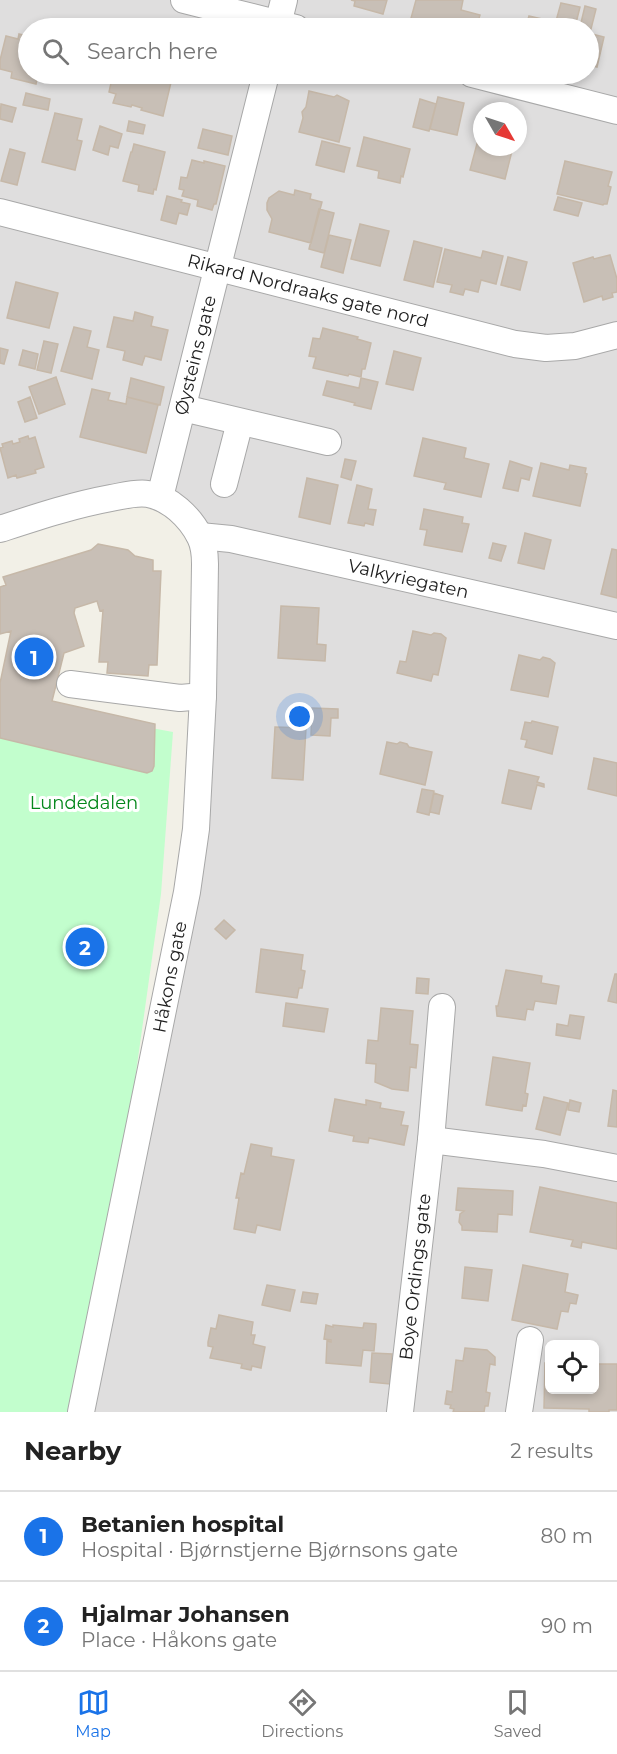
<!DOCTYPE html>
<html lang="en">
<head>
<meta charset="utf-8">
<style>
  :root { --surface:#fff; --page:#f2f2f2; --text:#222; --muted:#767676; --line:#e0e0e0; --accent:#1a73e8 }
  body { margin:0; font-family:Montserrat,sans-serif; background:var(--page); color:var(--text) }
  .controls { position:absolute; right:18px; bottom:18px; display:grid; overflow:hidden; border-radius:9px; box-shadow:0 3px 9px #0003 }
  .controls button { width:54px; height:54px; display:grid; place-items:center; padding:0; border:0; border-bottom:2px solid var(--line); background:var(--surface); color:var(--text); font:30px sans-serif }
  .compass { position:absolute; left:473px; top:102px; width:54px; height:54px; border-radius:50%; background:var(--surface); box-shadow:0 3px 9px #0003; rotate:129deg }
  .you { position:absolute; left:300px; top:717px; width:21px; height:21px; margin:-15px; border:4px solid #fff; border-radius:50%; background:#1a73e8; box-shadow:0 0 0 9px #1a73e833 }
  .badge { display:grid; place-items:center; width:39px; height:39px; border-radius:50%; background:var(--accent); color:#fff; font-size:20px; font-weight:700 }
  .pin { position:absolute; translate:-50% -50%; border:3px solid #fff; box-shadow:0 2px 6px #0006 }
  .list { margin:0; padding:0; list-style:none }
  h2 { display:flex; justify-content:space-between; align-items:center; height:78px; margin:0; padding:0 24px; font-size:26px }
  h2 small { font-size:20px; font-weight:400; color:var(--muted) }
  .list li { display:grid; grid-template-columns:39px 1fr auto; gap:18px; align-items:center; box-sizing:border-box; height:90px; padding:0 24px; border-top:2px solid var(--line) }
  .list b { display:block; font-size:22px; white-space:nowrap }
  .list p { margin:0; font-size:20px; white-space:nowrap; color:var(--muted) }
  .list em { font-size:20px; font-style:normal; color:var(--muted) }
  .icon { flex:none; width:33px; height:33px; fill:none; stroke:currentColor; stroke-width:2; stroke-linecap:round; stroke-linejoin:round }
  .map { position:relative; flex:none; width:617px; height:1412px; overflow:hidden }
  .search { position:absolute; background:var(--surface); box-shadow:0 3px 9px #0003; left:18px; right:18px; top:18px; height:66px; display:flex; align-items:center; gap:15px; box-sizing:border-box; padding:0 21px; border-radius:33px; color:var(--muted); font-size:22px }
  .sheet { height:258px; background:var(--surface) }
  nav { display:flex; justify-content:space-around; align-items:center; box-sizing:border-box; height:84px; border-top:2px solid var(--line); background:var(--surface); font-size:16px; color:var(--muted) }
  nav a { display:grid; justify-items:center; gap:3px }
  nav .on { color:var(--accent) }
  .map>svg:first-child { display:block }
  .residential { fill:#dfdede; fill-rule:evenodd }
  .park { fill:#c2fecd }
  .building { fill:#c8bfb6; stroke:#c6b8a8; stroke-width:1.5 }
  .lines { fill:none; stroke-linecap:round; stroke-linejoin:round }
  .minor-casing { stroke:#a8a8a8; stroke-width:28 }
  .minor { stroke:#fff; stroke-width:26 }
  .labels { text-anchor:middle; dominant-baseline:central; stroke-width:6; stroke-linejoin:round; paint-order:stroke }
  .street-label { font-size:18px; fill:#212121; stroke:#fff }
  .park-label { font-size:18px; fill:#03871a; stroke:#fff }
</style>
</head>
<body>
<div class="map">
<svg width="617" height="1412" viewBox="0 0 617 1412">
  <rect width="100%" height="100%" fill="#f2f0e7"/>
  <path class="residential" d="M0 0H617V1412H82L187 892 200 536 160 497 0 530ZM28 28H588V74H28ZM482 111H518V147H482ZM550 1344H594V1390H550Z"/>
  <path class="park" d="M0 700 173 732 161 894 132 1101 82 1412H0Z"/>
  <path class="building" d="M351 0H387L383 14 354 6 355 1Z
    M416 0H463L461 10 480 15 476 28H423L424 25 410 22Z
    M561 3 580 7 575 27 556 21Z
    M585 6 596 9 591 29 580 27Z
    M529 16 560 23 558 28H514L515 24 526 26Z
    M588 33 604 37 597 67 588 65Z
    M19 34 28 36V74H38L36 84 11 78 12 72 0 69V60L6 36 18 39Z
    M113 74H173L163 116 141 110 142 108 132 105 131 107 113 103 116 94 109 92Z
    M309 91 334 97 337 95 349 101 339 142 299 132 303 118 302 112 306 107Z
    M26 93 50 99 48 110 23 105Z
    M438 97 464 103 457 135 430 129Z
    M420 99 436 104 429 131 413 127Z
    M1 104 16 108 12 122 0 119Z
    M55 113 82 119 77 140 82 141 75 170 42 162Z
    M129 121 145 125 143 134 127 131Z
    M100 126 122 134 118 148 110 146 108 155 93 150Z
    M203 129 232 136 228 155 198 148Z
    M364 137 410 149 403 177 401 176 400 183 378 178 379 171 357 166Z
    M478 140 482 141V147H513L505 179 470 170Z
    M322 141 350 148 344 172 316 165Z
    M134 144 165 152 156 190 154 189 153 194 138 191 139 185 123 181 131 152H132Z
    M10 149 25 153 17 185 1 181Z
    M192 160 204 163V161L225 166 216 204H214L212 210 197 206 198 200 182 196 184 190 179 189 181 177 187 178Z
    M565 161 612 172 608 186 611 187 607 204H604L603 205 557 194Z
    M295 190 311 194 310 199 322 202 311 243 269 232 272 219 267 210V203L269 198 279 191 294 195Z
    M167 196 182 200 181 202 190 204 187 215 179 213 176 224 161 220Z
    M558 197 582 203 578 216 554 210Z
    M319 209 334 213 324 253 309 249Z
    M360 224 389 231 380 266 351 259Z
    M329 235 351 240 343 273 321 267Z
    M414 241 442 248 433 287 404 280Z
    M445 249 481 258 483 251 503 256 496 284 481 280 478 292 465 289 463 295 450 292 452 285 437 282Z
    M610 255 617 279V292L612 293 613 297 603 300 602 296 584 302 573 263 593 257 594 259Z
    M508 257 527 262 520 290 501 285Z
    M16 282 58 293 49 328 7 318Z
    M135 312 153 317 151 326 168 330 161 360 145 356 142 365 123 360 125 351 107 347 114 317 133 321Z
    M74 327 91 331 87 347 99 350 92 379 61 371Z
    M323 328 358 337 357 339 371 343 365 369H362L361 377 349 374 348 376 313 368 316 357 309 356 313 338 320 339Z
    M44 341 58 344 51 373 37 370Z
    M0 348 8 350 4 364 0 363Z
    M23 350 38 354 35 369 19 365Z
    M394 351 421 358 413 390 386 384Z
    M56 377 65 404 39 414 29 387Z
    M131 378 164 387 160 405 127 397Z
    M361 378 378 382 371 409 354 405 355 403 323 395 327 381 359 388Z
    M92 389 110 393 108 400 126 404 127 397 158 405 146 453 80 437Z
    M30 397 37 418 25 422 18 402Z
    M28 436 29 439 35 437 44 467 35 470 36 473 17 478 16 475 8 478 0 448 3 447 2 444 12 441 13 444 20 442 19 439Z
    M423 438 466 448 464 458 489 464 481 497 444 489 446 483 414 476Z
    M345 459 356 461 351 480 341 477Z
    M510 461 532 468 529 480 521 478 518 491 503 488Z
    M541 463 569 470 570 465 586 468 585 473 587 474 580 506 533 496Z
    M307 478 338 485 330 524 299 517Z
    M357 485 372 489 368 509 376 510 373 525 365 523 364 526 348 523Z
    M424 509 463 517 462 523 469 524 462 552 424 545 427 530 420 529Z
    M525 533 551 540 544 569 518 563Z
    M493 543 506 546 501 561 489 558Z
    M98 544 128 550 135 556 153 560V571H161L157 665H149L148 676 107 673 108 662H99L103 610 100 611 97 601 75 608 74 613 84 646 64 653 52 701 155 724 154 766 152 771 147 773 0 738V683L11 631 0 634V587L6 585 3 577 91 550Z
    M612 549 617 550V598L601 594Z
    M281 606 319 608 317 644 326 645 325 661 278 658Z
    M413 631 431 635 434 633 441 634 446 638 438 675 433 674 431 681 397 673 400 661 406 662Z
    M519 655 540 660 543 657 550 659 555 663 548 697 511 690Z
    M312 708 338 709V718H331L330 736 311 735Z
    M532 721 558 727 552 754 525 747 527 740 521 739 525 722 531 723Z
    M275 727 306 728 303 780 272 778Z
    M387 742 397 744 400 742 407 744 409 747 432 752 425 785 380 774Z
    M594 758 617 763V796L588 789Z
    M509 770 539 777 537 782 544 784V787L537 785 531 809 502 803Z
    M422 789 434 791 429 815 417 812Z
    M434 793 443 796 439 814 430 812Z
    M224 920 235 930 226 939 215 929Z
    M261 949 303 955 301 970 305 971 302 988H299L297 998 256 992Z
    M506 970 542 976 541 983 559 986 556 1004 535 1001 533 1010 527 1009 525 1020 497 1016 496 1006H498Z
    M615 974H617V1003L608 1001Z
    M417 978 429 979 428 994 416 993Z
    M286 1003 328 1009 324 1032 283 1026Z
    M381 1008 413 1011 410 1044 418 1045 416 1068 410 1067 408 1091 392 1089 375 1082 376 1064 366 1063 368 1040 378 1041Z
    M570 1015 584 1017 580 1039 556 1035 557 1024 568 1026Z
    M493 1057 530 1063 525 1093 528 1094 526 1106 523 1105 522 1111 486 1105Z
    M613 1090 617 1091V1127L608 1126Z
    M544 1097 568 1103 560 1135 536 1129Z
    M335 1099 366 1105V1100L381 1103 380 1108 404 1112 401 1125 408 1126 404 1145 369 1138 368 1143 353 1141 354 1136 329 1131Z
    M570 1100 581 1103 579 1112 568 1110Z
    M251 1144 272 1148 271 1156 294 1160 280 1230 257 1225 255 1233 234 1229 239 1198H236L241 1173 244 1174Z
    M540 1187 617 1203V1249L582 1242 581 1248 571 1246 573 1240 530 1232Z
    M458 1188 513 1191 512 1215 498 1214 497 1232 462 1230V1226L459 1222 460 1214 464 1211 456 1210Z
    M523 1265 568 1274 565 1292 578 1295 576 1304 570 1303 568 1312 561 1311 557 1329 512 1320Z
    M465 1267 492 1270 488 1301 462 1298Z
    M267 1285 295 1290 290 1311 262 1305Z
    M303 1292 318 1294 316 1304 301 1302Z
    M219 1315 253 1322 251 1335H255L253 1344 265 1347 261 1368 252 1366 251 1370 241 1368 242 1364 210 1358 213 1347 208 1346V1342L211 1328 216 1329Z
    M364 1323 376 1324V1328L374 1351 363 1350 361 1366 326 1363 327 1341 331 1342V1340L324 1339 326 1325 333 1327V1325L363 1328Z
    M465 1348 487 1350 495 1357V1365L490 1364 486 1392 490 1393 488 1406H485L484 1412H453L454 1409 450 1408 451 1405 445 1404 447 1391 452 1392 456 1360 463 1361Z
    M372 1353 392 1354 390 1384 370 1382Z
    M545 1363H550V1390H594V1364H617V1410H609V1412H589V1409L544 1408Z"/>
  <g class="lines">
    <defs>
      <g id="minor">
        <path d="M184 0 296 28"/>
        <path d="M277 28 284 0"/>
        <path d="M472 74 617 111"/>
        <path id="s1" d="M0 212 515 344 546 348 575 346 617 335"/>
        <path d="M183 408 328 442"/>
        <path d="M224 484 240 422"/>
        <path id="s2" d="M160 497 266 74"/>
        <path d="M0 529C37 517 73 505 111 498 123 496 136 492 148 494 170 498 190 517 200 537 204 545 205 555 205 564L203 696 196 829 187 892 81 1412"/>
        <path id="s3" d="M200 536 231 539 617 626"/>
        <path d="M70 684 180 698 203 696"/>
        <path d="M431 1140 544 1154 617 1168"/>
        <path id="s4" d="M400 1412 431 1140 442 1007"/>
        <path d="M519 1412 530 1340"/>
      </g>
    </defs>
    <use href="#minor" class="minor-casing"/>
    <use href="#minor" class="minor"/>
  </g>
  <g class="labels">
    <g class="street-label">
      <text stroke="none"><textPath href="#s1" startOffset="318">Rikard Nordraaks gate nord</textPath></text>
      <text stroke="none"><textPath href="#s2" startOffset="146">Øysteins gate</textPath></text>
      <text stroke="none"><textPath href="#s3" startOffset="213">Valkyriegaten</textPath></text>
      <text transform="translate(170 977) rotate(-79)">Håkons gate</text>
      <text stroke="none"><textPath href="#s4" startOffset="136">Boye Ordings gate</textPath></text>
    </g>
    <g class="park-label">
      <text x="84" y="803">Lundedalen</text>
    </g>
  </g>
</svg>
<div class="controls">
<button><svg class="icon" aria-label="locate" viewBox="0 0 24 24"><circle cx="12" cy="12" r="6"/><path d="M12 2v4M12 18v4M2 12h4M18 12h4"/></svg></button>
</div>
<svg class="compass" viewBox="-18 -18 36 36"><path d="M0-13l5 13h-10z" fill="#e53935"/><path d="M0 13l5-13h-10z" fill="#767676"/></svg>
<div class="you"></div>
<div class="pin badge" style="left:34px;top:657px">1</div>
<div class="pin badge" style="left:85px;top:947px">2</div>
<div class="search"><svg class="icon" aria-label="search" viewBox="0 0 24 24"><circle cx="10" cy="10" r="6"/><path d="M15 15l6 6"/></svg>Search here</div>
</div>
<section class="sheet">
<h2>Nearby<small>2 results</small></h2>
<ul class="list">
<li><span class="badge">1</span><div><b>Betanien hospital</b><p>Hospital · Bjørnstjerne Bjørnsons gate</p></div><em>80 m</em></li>
<li><span class="badge">2</span><div><b>Hjalmar Johansen</b><p>Place · Håkons gate</p></div><em>90 m</em></li>
</ul>
</section>
<nav>
<a class="on"><svg class="icon" aria-label="map" viewBox="0 0 24 24"><path d="M3 6l6-2 6 2 6-2v14l-6 2-6-2-6 2zM9 4v14M15 6v14"/></svg>Map</a>
<a><svg class="icon" aria-label="directions" viewBox="0 0 24 24"><path d="M12 3l9 9-9 9-9-9zM9 14v-3h6M13 9l2 2-2 2"/></svg>Directions</a>
<a><svg class="icon" aria-label="saved" viewBox="0 0 24 24"><path d="M7 4h10v16l-5-4-5 4z"/></svg>Saved</a>
</nav>
</body>
</html>
